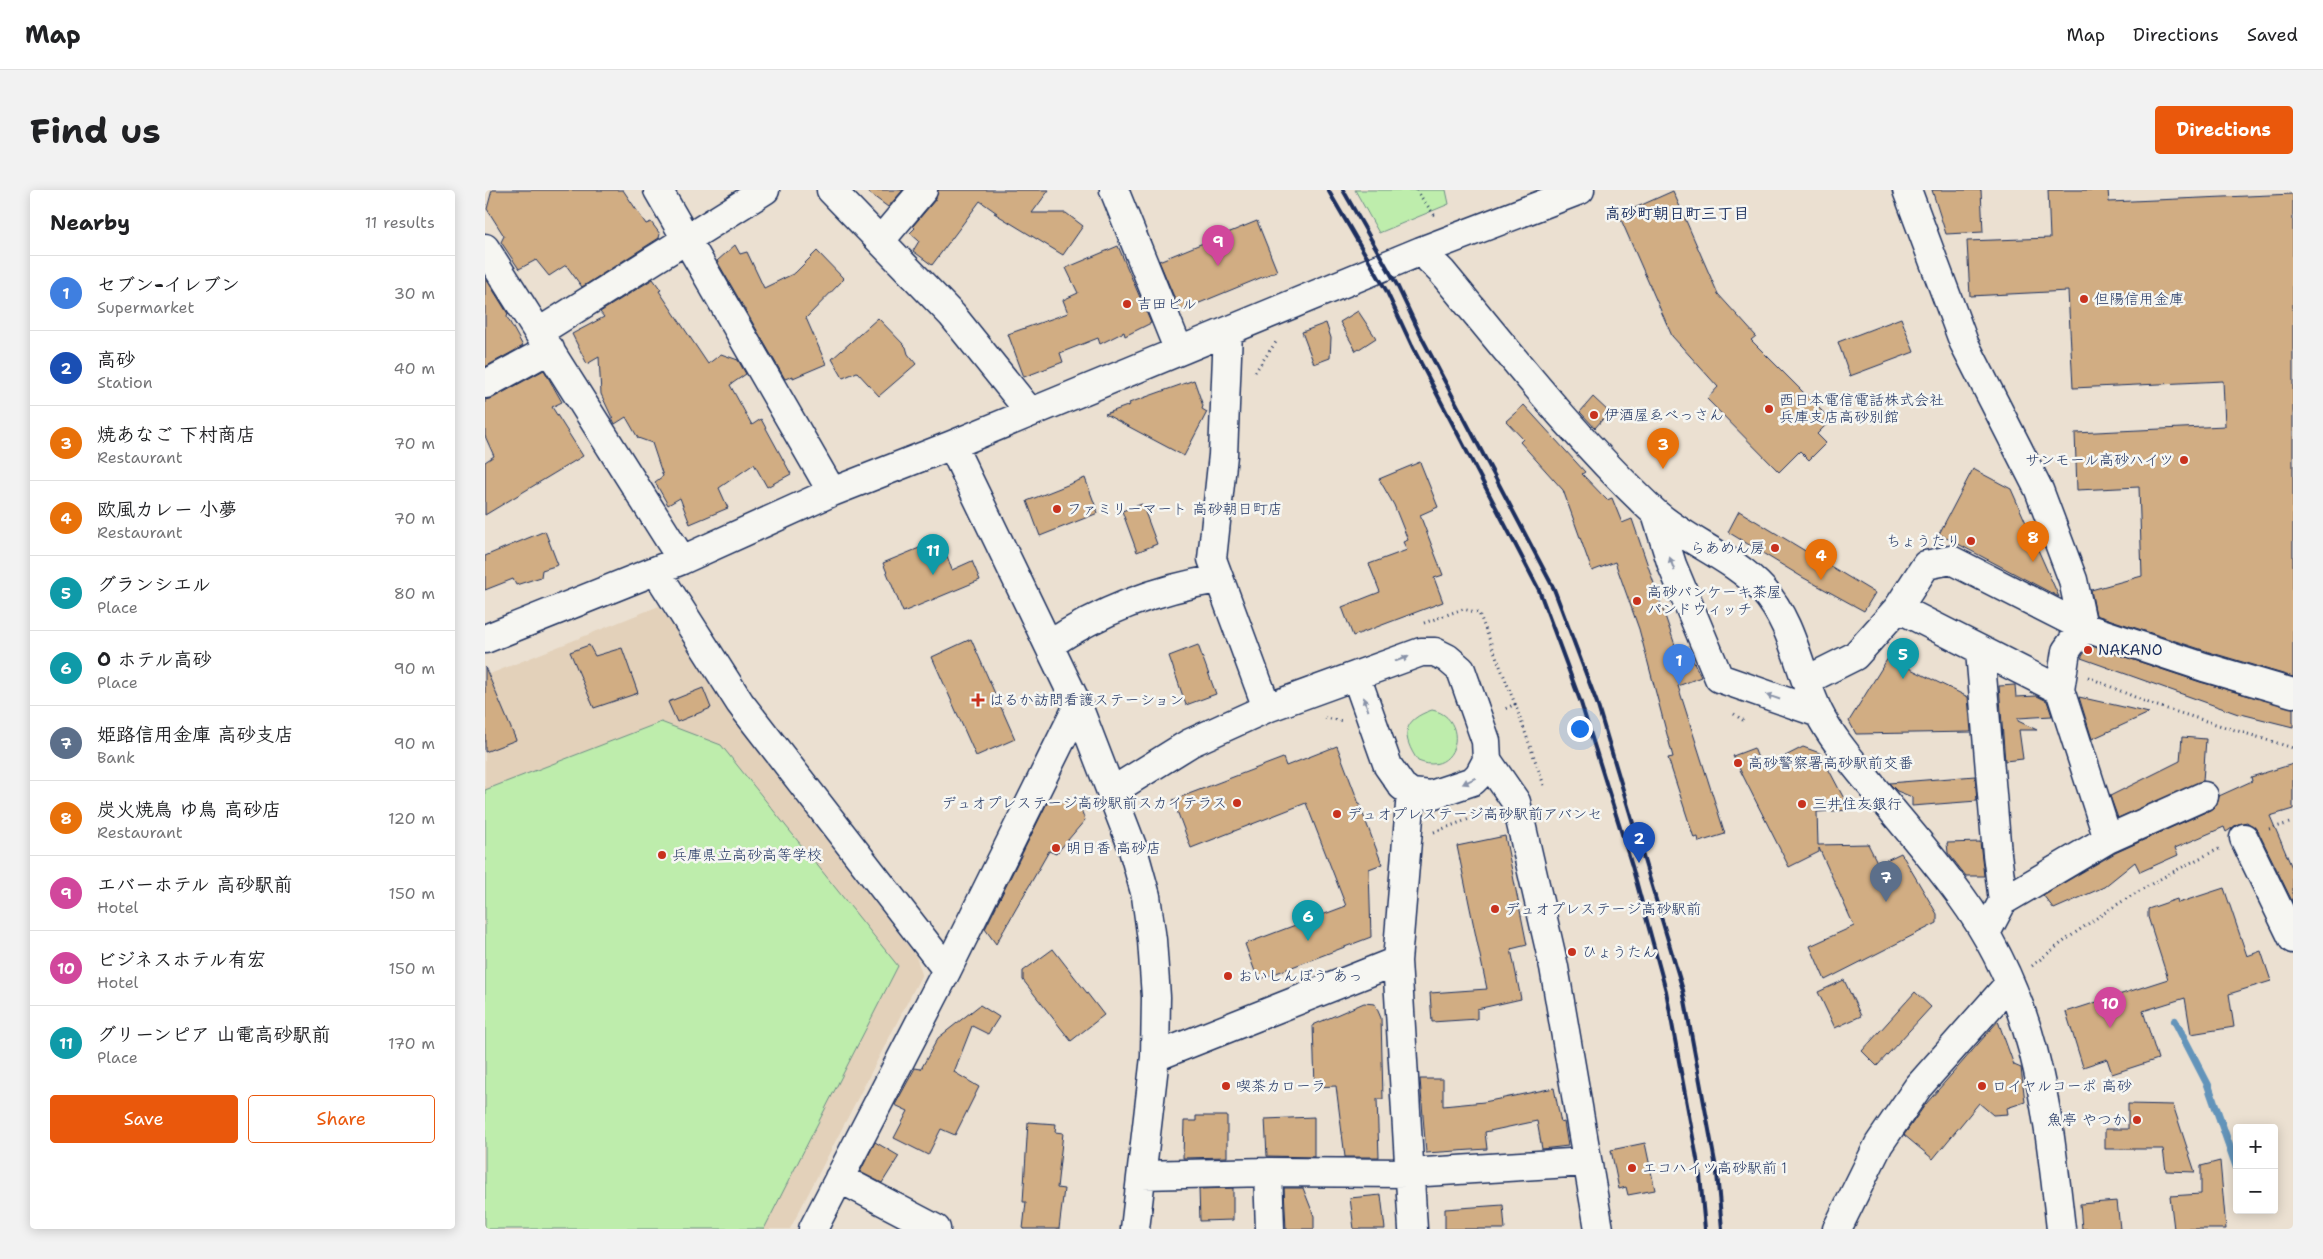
<!DOCTYPE html>
<html lang="en">
<head>
<meta charset="utf-8">
<style>
  :root { --surface:#fff; --page:#f2f2f2; --text:#202124; --muted:#757577; --line:#e0e0e0; --accent:#ea580c }
  body { margin:0; font-family:"Shantell Sans","Klee One",sans-serif; background:var(--page); color:var(--text) }
  .controls { position:absolute; right:15px; bottom:15px; display:grid; overflow:hidden; border-radius:5px; box-shadow:0 2px 12px #0003 }
  .controls button { width:45px; height:45px; display:grid; place-items:center; padding:0; border:0; border-bottom:1px solid var(--line); background:var(--surface); color:var(--text); font:25px sans-serif }
  .you { position:absolute; left:1094px; top:538px; width:18px; height:18px; margin:-12px; border:4px solid #fff; border-radius:50%; background:#1a73e8; box-shadow:0 0 0 8px #1a73e833 }
  .badge { display:grid; place-items:center; width:32px; height:32px; border-radius:50%; background:var(--accent); color:#fff; font-size:16px; font-weight:700 }
  .pin { position:absolute; translate:-50% -41px; filter:drop-shadow(0 1px 2px #0008) }
  .pin::after { content:''; position:absolute; top:26px; width:18px; height:15px; background:inherit; clip-path:polygon(0 0,100% 0,50% 100%) }
  .list { margin:0; padding:0; list-style:none }
  h2 { display:flex; justify-content:space-between; align-items:center; height:65px; margin:0; padding:0 20px; font-size:21px }
  h2 small { font-size:16px; font-weight:400; color:var(--muted) }
  .list li { display:grid; grid-template-columns:32px 1fr auto; gap:15px; align-items:center; box-sizing:border-box; height:75px; padding:0 20px; border-top:1px solid var(--line) }
  .list b { display:block; font-size:19px; white-space:nowrap }
  .list p { margin:0; font-size:16px; white-space:nowrap; color:var(--muted) }
  .list em { font-size:16px; font-style:normal; color:var(--muted) }
  .actions { display:flex; gap:10px; padding:15px 20px }
  .actions a { flex:1; padding:11px 0; border:1px solid var(--accent); border-radius:5px; text-align:center; font-size:18px; color:var(--accent) }
  .actions .main { background:var(--accent); color:#fff }
  .map { position:relative; flex:none; width:1808px; height:1039px; overflow:hidden; border-radius:5px }
  header { display:flex; align-items:center; gap:30px; box-sizing:border-box; height:70px; padding:0 25px; background:var(--surface); border-bottom:1px solid var(--line) }
  header strong { font-size:24px }
  nav { display:flex; gap:28px; margin-inline-start:auto; font-size:18px }
  .intro { display:flex; align-items:center; justify-content:space-between; box-sizing:border-box; height:120px; padding:0 30px }
  h1 { margin:0; font-size:35px }
  .button { padding:12px 22px; border-radius:5px; background:var(--accent); color:#fff; font-size:18px; font-weight:700 }
  main { display:flex; gap:30px; padding:0 30px }
  aside { flex:1; background:var(--surface); border-radius:5px; box-shadow:0 2px 12px #0003 }
  .map>svg:first-child { display:block }
  .built { fill:#e3d1ba }
  .green { fill:#beedac; stroke:#6c8e85 }
  .lines { fill:none; stroke-linecap:round; stroke-linejoin:round }
  .stream { stroke:#6494ba; stroke-width:8 }
  .building { fill:#d1ad83; stroke:#1b2f5e }
  .minor-casing { stroke:#1b2f5e; stroke-width:31 }
  .path { stroke:#1b2f5e; stroke-width:3; stroke-dasharray:1 4; stroke-linecap:butt }
  .minor { stroke:#f6f6f2; stroke-width:28 }
  .rail { stroke:#1b2f5e; stroke-width:4 }
  .oneway { fill:#8892a8 }
  .poi-dot { fill:#c8321e; stroke:#f6f6f2; stroke-width:2 }
  .labels { text-anchor:middle; dominant-baseline:central; stroke-width:5; stroke-linejoin:round; paint-order:stroke }
  .poi-label { font-size:15px; fill:#1b2f5e; stroke:#f6f6f2; text-anchor:start }
  .neighbourhood-label { font-size:16px; font-weight:bold; fill:#1b2f5e; stroke:#f6f6f2 }
</style>
</head>
<body>
<header>
<strong>Map</strong>
<nav><a>Map</a><a>Directions</a><a>Saved</a></nav>
</header>
<div class="intro"><h1>Find us</h1><a class="button">Directions</a></div>
<main>
<aside>
<h2>Nearby<small>11 results</small></h2>
<ul class="list">
<li><span class="badge" style="background:#3f7fe0">1</span><div><b>セブン-イレブン</b><p>Supermarket</p></div><em>30 m</em></li>
<li><span class="badge" style="background:#1a4fb4">2</span><div><b>高砂</b><p>Station</p></div><em>40 m</em></li>
<li><span class="badge" style="background:#e8710a">3</span><div><b>焼あなご 下村商店</b><p>Restaurant</p></div><em>70 m</em></li>
<li><span class="badge" style="background:#e8710a">4</span><div><b>欧風カレー 小夢</b><p>Restaurant</p></div><em>70 m</em></li>
<li><span class="badge" style="background:#0f9aa8">5</span><div><b>グランシエル</b><p>Place</p></div><em>80 m</em></li>
<li><span class="badge" style="background:#0f9aa8">6</span><div><b>O ホテル高砂</b><p>Place</p></div><em>90 m</em></li>
<li><span class="badge" style="background:#5c6f8a">7</span><div><b>姫路信用金庫 高砂支店</b><p>Bank</p></div><em>90 m</em></li>
<li><span class="badge" style="background:#e8710a">8</span><div><b>炭火焼鳥 ゆ鳥 高砂店</b><p>Restaurant</p></div><em>120 m</em></li>
<li><span class="badge" style="background:#d1479c">9</span><div><b>エバーホテル 高砂駅前</b><p>Hotel</p></div><em>150 m</em></li>
<li><span class="badge" style="background:#d1479c">10</span><div><b>ビジネスホテル有宏</b><p>Hotel</p></div><em>150 m</em></li>
<li><span class="badge" style="background:#0f9aa8">11</span><div><b>グリーンピア 山電高砂駅前</b><p>Place</p></div><em>170 m</em></li>
</ul>
<div class="actions"><a class="main">Save</a><a>Share</a></div>
</aside>
<div class="map">
<svg width="1808" height="1039" viewBox="0 0 1808 1039">
  <rect width="100%" height="100%" fill="#ebe0d1"/>
  <filter id="ink" filterUnits="userSpaceOnUse"><feTurbulence type="fractalNoise" baseFrequency=".02" numOctaves="2"/><feDisplacementMap in="SourceGraphic" scale="10" xChannelSelector="R" yChannelSelector="G"/><feConvolveMatrix kernelMatrix="1 2 1 2 8 2 1 2 1" color-interpolation-filters="sRGB"/></filter>
  <g filter="url(#ink)">
    <path class="built" d="M174 416 276 565 431 766 437 784 305 1039H0V486Z"/>
    <path class="green" d="M870 0H961L964 14 894 43Z
      M947 520C985 527 974 588 933 571 916 546 917 530 947 520Z
      M176 532 236 555 413 776 279 1039H0V600Z"/>
    <g class="lines">
      <path class="stream" d="M1690 831 1723 895 1752 978"/>
    </g>
    <path class="building" d="M7 0H138L161 34 166 32 175 44 174 48 97 97 81 75 64 86 51 70 34 79 16 52 19 46 2 19Z
      M380 0H418L403 17Z
      M453 0H564L547 23H581L598 36 578 65 509 23H512L495 11 447 75 428 61 434 51 425 43 430 38 428 36 450 10Z
      M1447 0H1496L1498 42 1461 44Z
      M1563 0H1623L1624 12 1808 4V487L1724 462 1611 425 1606 400 1657 386 1654 297 1592 300 1590 243 1740 236 1738 191 1588 198 1583 101 1485 106 1482 51 1565 48Z
      M1188 1 1233 104 1271 146 1266 150 1346 230 1332 244 1341 253 1324 270 1315 261 1294 282 1222 209 1233 197 1187 146 1134 25Z
      M772 31 792 81 695 121 674 71Z
      M250 55 255 64 262 62 279 98 310 83 332 61 359 89 321 128 341 174 308 188V186L300 189 232 71Z
      M633 56 666 133 640 146 639 142 615 154 613 148 575 163 578 172 539 187 523 144 583 123 578 110 593 103 581 78Z
      M0 87 23 124 22 127 38 156 0 177Z
      M168 89 176 100 174 101 223 174 236 164 253 170 261 184 245 195 267 235 276 229 306 284 282 297 269 274 234 298 243 318 205 334 195 308 183 315 170 292 178 286 167 253 153 248 141 227 130 234 116 204 114 167 102 174 87 144 119 127 115 122Z
      M873 121 891 148 871 161 855 132Z
      M393 128 421 157 423 164 431 174 394 206 372 182 358 188 347 169Z
      M1416 128 1429 162 1365 186 1353 152Z
      M841 133 846 148 845 168 829 174 817 142Z
      M59 180 77 212 67 217 98 266 0 325V272L9 266 0 246V210L8 208Z
      M709 190 718 216 717 219 722 222 699 266 620 224 645 215 644 213Z
      M1108 207 1124 222 1110 238 1095 222Z
      M1039 215 1100 282 1097 284 1122 310 1127 308 1137 333 1147 329 1192 461 1202 458 1216 487 1193 496 1240 644 1214 652 1213 647 1209 648 1183 568 1188 567 1154 439 1130 372 1107 381 1078 300 1035 252 1038 249 1021 231Z
      M935 272 953 317 935 325 958 385 949 388 958 412 868 446 857 417 895 402 884 374 922 360 918 352 923 350 909 315 894 289Z
      M1488 279 1526 299 1574 407 1454 344Z
      M600 288 613 323 555 346 542 311Z
      M657 314 672 354 652 362 637 321Z
      M1254 321 1390 403 1379 421 1317 387 1243 342Z
      M60 341 73 375 57 380 56 387 31 395 28 389 0 400V366Z
      M456 349 467 380 487 371 495 390 418 422 398 373Z
      M486 449 530 549 491 566 447 467Z
      M104 455 110 466 137 458 153 503 109 518 85 462Z
      M713 455 731 504 701 515 684 466Z
      M1604 455 1715 492 1808 518V537L1756 524V525L1596 468Z
      M1403 468 1483 507 1486 542 1371 544 1364 531Z
      M0 477 31 550 0 562Z
      M1530 495 1531 507 1552 506 1562 511 1567 526 1533 528V531L1552 540H1534L1538 569 1520 571 1514 496Z
      M218 498 226 518 192 532 183 512Z
      M1594 507 1634 516 1664 523 1607 549Z
      M1697 547 1721 549 1718 591 1633 628 1625 606 1695 571Z
      M852 556 897 674 884 679 886 747 773 790 760 754 861 716 821 613 706 658 688 610 798 568 801 576Z
      M1318 557 1335 563 1365 620 1332 622 1333 655 1383 654 1393 674 1416 663 1452 724V733L1340 790 1325 756 1369 736 1334 658V662L1304 677 1248 566 1269 558 1277 578Z
      M1808 574V619L1785 626 1808 680V713L1773 641 1762 632 1753 634 1741 642 1739 637 1690 658 1693 665 1655 682 1650 672 1619 697 1569 719 1558 705 1630 663 1725 620 1732 615 1734 606 1767 591 1766 587Z
      M1490 586 1492 611 1427 616V607L1412 601 1404 593Z
      M591 606 600 630 571 664 564 661 511 754 500 739 562 613H573Z
      M1020 646 1042 755 1026 759 1036 809 992 819V829L947 832 945 803 1002 799 972 656Z
      M1495 652 1499 686H1481L1463 663 1462 653Z
      M1739 698 1762 766 1776 761 1786 791 1744 804 1749 837 1706 844 1700 808 1658 821 1673 869 1627 884 1622 869 1598 877 1581 822 1683 789 1663 727V719L1692 709 1693 713Z
      M568 759 619 825 586 851 538 790V781Z
      M1359 790 1376 826 1350 838 1333 802Z
      M1430 802 1446 817 1392 876 1377 861Z
      M879 813 890 814 896 828 898 909H892L894 967H860L851 896 830 897 828 835Z
      M495 815 514 827 503 844 487 836 469 882 494 897 470 945 456 939 443 965 409 948 423 921 410 915 430 878 436 879 453 848Z
      M1513 831 1529 875 1536 878 1540 912 1522 918 1523 924 1508 925 1494 913 1448 969 1419 945 1440 915Z
      M935 889H958V916L999 912 1069 898 1076 933 1079 932 1083 956 1057 959 1052 931 1000 942 1002 959 941 963Z
      M1643 914 1688 915 1710 982 1681 981 1678 959H1620V939H1643Z
      M711 926H742V967L698 968 699 931H711Z
      M829 927V967L782 966 780 929Z
      M543 932 571 934 570 942 578 943 572 998 579 999 574 1039H538L541 1012H538Z
      M390 952 414 966 397 993 375 982Z
      M1160 953 1170 1000 1143 1005 1141 997 1134 999 1126 960Z
      M1735 971 1741 1039H1689L1685 1006 1716 1004V976Z
      M748 998V1030L715 1031 714 999Z
      M799 998H818L829 1026V1039H801Z
      M896 1005 900 1039H869L865 1008Z
      M1632 1011 1635 1039H1597L1595 1014Z
      M1018 1015 1020 1039H960V1019Z"/>
    <g class="lines">
      <defs>
        <path id="minor" d="M173 0 347 302
          M346 0 467 125 545 222
          M629 0 694 161
          M1422 0 1479 153 1554 300 1588 390 1598 437 1581 461 1575 500 1623 649
          M396 50 438 0
          M0 58 197 370
          M936 61 957 82C1025 164 1090 248 1168 321 1200 351 1247 366 1278 400 1309 434 1314 483 1334 523 1346 547 1365 569 1382 590 1413 628 1446 665 1475 705 1552 810 1562 914 1576 1039
          M743 141 738 265 727 369 782 518
          M54 142 280 0
          M1 194 65 159
          M467 255 593 516 647 656 661 706 667 750 671 807 670 867 650 1039
          M1171 324 1187 375 1234 488 1334 523
          M171 381 255 513 462 780
          M1413 418 1575 500
          M0 449 197 370 347 302 467 255 936 61 1095 0
          M564 455C616 420 672 399 733 389
          M1495 461 1512 664 1518 711 1501 743
          M1322 490 1370 466 1413 418 1441 375 1466 370 1598 437 1719 477 1808 503
          M1002 570 1031 612 1069 777 1114 1039
          M626 602 705 553 782 518 936 462H950L962 468 976 480 1001 551 1002 570 994 585 988 591 946 605 926 603 917 596 903 576 871 486
          M926 603 912 771 928 1039
          M1759 648 1808 749
          M1518 711 1623 649 1719 606
          M670 867 912 771
          M783 982 785 1039
          M657 985 783 982 924 983 1101 972
          M354 988 451 1039
          M328 1039 462 780 593 516
          M1352 1039 1394 954 1433 897 1525 793"/>
      </defs>
      <use href="#minor" class="minor-casing"/>
      <path class="path" d="M931 0 950 26
        M770 182 791 152
        M939 433 978 419 994 423 1030 514 1018 520
        M1603 487 1666 514 1808 558
        M1030 514 1060 598
        M1249 524 1259 531
        M840 528 858 531
        M1784 639 1808 632
        M949 642 1006 621
        M1547 776C1605 729 1667 690 1734 659"/>
      <use href="#minor" class="minor"/>
      <path class="rail" d="M843 0 901 100 927 156 1054 400 1096 513 1147 676 1181 801 1215 985 1220 1039
        M858 0 912 95 937 148 1069 399 1112 513 1198 800 1232 983 1237 1039"/>
    </g>
    <defs><path id="oneway-solid" d="M-6-.8H1V-3.2L6.5 0L1 3.2V.8H-6Z" transform="scale(1.25)"/></defs>
    <g class="oneway">
      <use href="#oneway-solid" transform="translate(1187 374) rotate(-110)"/>
      <use href="#oneway-solid" transform="translate(917 469) rotate(-19)"/>
      <use href="#oneway-solid" transform="translate(1288 507) rotate(-161)"/>
      <use href="#oneway-solid" transform="translate(881 514) rotate(-109)"/>
      <use href="#oneway-solid" transform="translate(984 591) rotate(154)"/>
    </g>
  </g>
  <g class="poi-dot">
    <circle cx="1599" cy="109" r="5"/>
    <circle cx="642" cy="114" r="5"/>
    <circle cx="1284" cy="219" r="5"/>
    <circle cx="1109" cy="225" r="5"/>
    <circle cx="1699" cy="270" r="5"/>
    <circle cx="572" cy="319" r="5"/>
    <circle cx="1486" cy="351" r="5"/>
    <circle cx="1290" cy="358" r="5"/>
    <circle cx="1152" cy="411" r="5"/>
    <circle cx="1603" cy="460" r="5"/>
    <path d="M490.5 502.5h5v5h5v5h-5v5h-5v-5h-5v-5h5z"/>
    <circle cx="1253" cy="573" r="5"/>
    <circle cx="752" cy="613" r="5"/>
    <circle cx="1317" cy="614" r="5"/>
    <circle cx="852" cy="624" r="5"/>
    <circle cx="571" cy="658" r="5"/>
    <circle cx="177" cy="665" r="5"/>
    <circle cx="1010" cy="719" r="5"/>
    <circle cx="1087" cy="762" r="5"/>
    <circle cx="743" cy="786" r="5"/>
    <circle cx="741" cy="896" r="5"/>
    <circle cx="1497" cy="896" r="5"/>
    <circle cx="1652" cy="930" r="5"/>
    <circle cx="1147" cy="978" r="5"/>
  </g>
  <g class="labels">
    <g class="poi-label">
      <text x="1609" y="109">但陽信用金庫</text>
      <text x="652" y="114">吉田ビル</text>
      <text x="1294" y="210">西日本電信電話株式会社<tspan x="1294" dy="17">兵庫支店高砂別館</tspan></text>
      <text x="1119" y="225">伊酒屋ゑべっさん</text>
      <text x="1689" y="270" text-anchor="end">サンモール高砂ハイツ</text>
      <text x="582" y="319">ファミリーマート 高砂朝日町店</text>
      <text x="1476" y="351" text-anchor="end">ちょうたり</text>
      <text x="1280" y="358" text-anchor="end">らあめん房</text>
      <text x="1162" y="402">高砂パンケーキ茶屋<tspan x="1162" dy="17">パンドウィッチ</tspan></text>
      <text x="1613" y="460">NAKANO</text>
      <text x="504" y="510">はるか訪問看護ステーション</text>
      <text x="1263" y="573">高砂警察署高砂駅前交番</text>
      <text x="742" y="613" text-anchor="end">デュオプレステージ高砂駅前スカイテラス</text>
      <text x="1327" y="614">三井住友銀行</text>
      <text x="862" y="624">デュオプレステージ高砂駅前アバンセ</text>
      <text x="581" y="658">明日香 高砂店</text>
      <text x="187" y="665">兵庫県立高砂高等学校</text>
      <text x="1020" y="719">デュオプレステージ高砂駅前</text>
      <text x="1097" y="762">ひょうたん</text>
      <text x="753" y="786">おいしんぼう あっ</text>
      <text x="751" y="896">喫茶カローラ</text>
      <text x="1507" y="896">ロイヤルコーポ 高砂</text>
      <text x="1642" y="930" text-anchor="end">魚亭 やつか</text>
      <text x="1157" y="978">エコハイツ高砂駅前１</text>
    </g>
    <g class="neighbourhood-label">
      <text x="1192" y="23">高砂町朝日町三丁目</text>
    </g>
  </g>
</svg>
<div class="controls">
<button>+</button>
<button>−</button>
</div>
<div class="you"></div>
<div class="pin badge" style="left:1194px;top:495px;background:#3f7fe0">1</div>
<div class="pin badge" style="left:1154px;top:673px;background:#1a4fb4">2</div>
<div class="pin badge" style="left:1178px;top:279px;background:#e8710a">3</div>
<div class="pin badge" style="left:1336px;top:390px;background:#e8710a">4</div>
<div class="pin badge" style="left:1418px;top:489px;background:#0f9aa8">5</div>
<div class="pin badge" style="left:823px;top:751px;background:#0f9aa8">6</div>
<div class="pin badge" style="left:1401px;top:712px;background:#5c6f8a">7</div>
<div class="pin badge" style="left:1548px;top:372px;background:#e8710a">8</div>
<div class="pin badge" style="left:733px;top:76px;background:#d1479c">9</div>
<div class="pin badge" style="left:1625px;top:838px;background:#d1479c">10</div>
<div class="pin badge" style="left:448px;top:385px;background:#0f9aa8">11</div>
</div>
</main>
</body>
</html>
